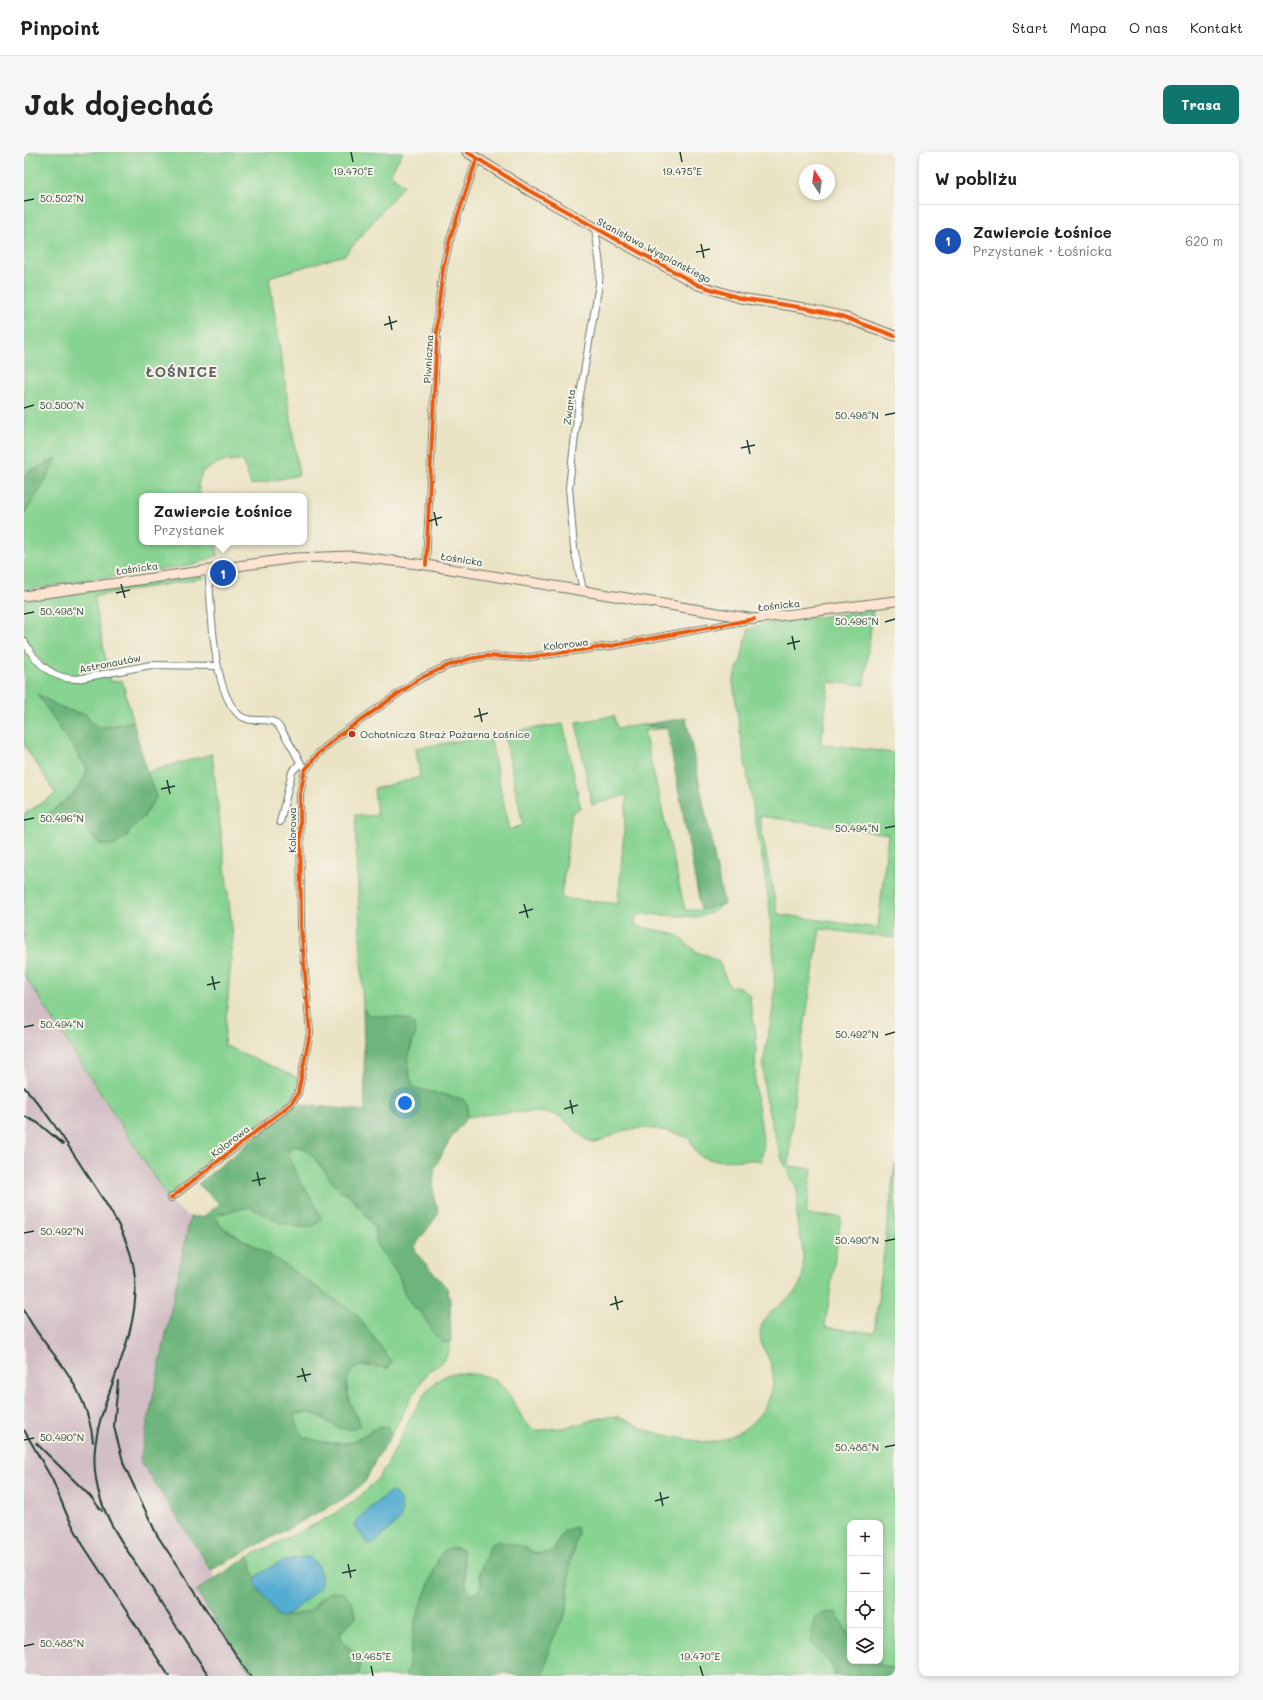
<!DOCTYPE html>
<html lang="pl">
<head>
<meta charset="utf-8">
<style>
  :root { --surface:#fff; --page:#f6f6f6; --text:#202124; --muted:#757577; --line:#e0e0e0; --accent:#0f766e }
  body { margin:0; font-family:Mali,sans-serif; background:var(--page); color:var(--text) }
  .controls { position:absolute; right:12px; bottom:12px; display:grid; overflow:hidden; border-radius:8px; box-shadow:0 2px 6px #0003 }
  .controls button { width:36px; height:36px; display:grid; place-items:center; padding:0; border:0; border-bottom:1px solid var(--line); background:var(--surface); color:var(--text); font:20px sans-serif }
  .compass { position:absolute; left:775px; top:12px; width:36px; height:36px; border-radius:50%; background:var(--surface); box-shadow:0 2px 6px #0003; rotate:347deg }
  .you { position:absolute; left:381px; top:951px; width:14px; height:14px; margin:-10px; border:3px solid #fff; border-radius:50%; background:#1a73e8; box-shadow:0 0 0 6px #1a73e833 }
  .badge { display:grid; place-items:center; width:26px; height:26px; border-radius:50%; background:var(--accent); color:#fff; font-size:13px; font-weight:700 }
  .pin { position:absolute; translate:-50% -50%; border:2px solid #fff; box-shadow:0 1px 4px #0006 }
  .popup { position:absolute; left:115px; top:341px; width:168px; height:52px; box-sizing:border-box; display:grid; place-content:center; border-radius:8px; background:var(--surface); filter:drop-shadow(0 1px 3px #0005); font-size:13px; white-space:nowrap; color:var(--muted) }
  .popup b { font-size:15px; color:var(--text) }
  .popup::after { content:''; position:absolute; left:50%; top:100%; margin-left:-8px; border:8px solid transparent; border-top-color:var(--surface) }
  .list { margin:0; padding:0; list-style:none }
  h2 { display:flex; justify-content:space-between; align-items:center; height:52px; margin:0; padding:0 16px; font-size:17px }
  h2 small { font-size:13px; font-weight:400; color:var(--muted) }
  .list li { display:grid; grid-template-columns:26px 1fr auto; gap:12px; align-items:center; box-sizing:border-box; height:72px; padding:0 16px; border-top:1px solid var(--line) }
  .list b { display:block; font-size:15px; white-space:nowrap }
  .list p { margin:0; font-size:13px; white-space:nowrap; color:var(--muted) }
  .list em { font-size:13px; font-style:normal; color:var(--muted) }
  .icon { flex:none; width:22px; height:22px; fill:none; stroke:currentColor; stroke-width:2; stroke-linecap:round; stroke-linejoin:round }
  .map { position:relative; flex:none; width:871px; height:1524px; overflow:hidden; border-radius:8px }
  header { display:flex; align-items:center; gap:24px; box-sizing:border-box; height:56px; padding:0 20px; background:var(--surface); border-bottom:1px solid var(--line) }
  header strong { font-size:19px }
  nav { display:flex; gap:22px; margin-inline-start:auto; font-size:14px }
  .intro { display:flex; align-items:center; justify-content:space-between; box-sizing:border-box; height:96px; padding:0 24px }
  h1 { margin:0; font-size:28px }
  .button { padding:10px 18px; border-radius:8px; background:var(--accent); color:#fff; font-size:14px; font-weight:700 }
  main { display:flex; gap:24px; padding:0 24px }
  aside { flex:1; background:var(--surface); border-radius:8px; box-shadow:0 2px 6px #0003 }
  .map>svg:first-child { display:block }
  .industrial { fill:#d2bec5 }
  .green { fill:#87d391; stroke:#538862; fill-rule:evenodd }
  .forest { fill:#6db57b; stroke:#467958 }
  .water { fill:#53acd1; stroke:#397482 }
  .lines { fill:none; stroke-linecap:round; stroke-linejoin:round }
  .street-casing { stroke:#676; stroke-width:8 }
  .secondary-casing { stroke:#676; stroke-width:11 }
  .street { stroke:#fff; stroke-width:6 }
  .secondary { stroke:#fde4d1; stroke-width:9 }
  .rail { stroke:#1f3d34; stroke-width:2 }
  .cycleway-casing { stroke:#f7f3e8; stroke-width:6 }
  .cycleway { stroke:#e8590c; stroke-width:4 }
  .ticks { fill:none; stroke:#1f3d34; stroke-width:1.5 }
  .poi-dot { fill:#c8321e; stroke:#f7f3e8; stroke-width:1.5 }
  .labels { text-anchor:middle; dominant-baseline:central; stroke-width:4; stroke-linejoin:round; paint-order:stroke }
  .street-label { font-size:10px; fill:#1f3d34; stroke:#f7f3e8 }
  .poi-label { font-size:10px; fill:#1f3d34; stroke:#f7f3e8; text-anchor:start }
  .district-label { font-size:14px; font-weight:bold; letter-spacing:1px; fill:#5f6466; stroke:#f7f3e8 }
  .ticks-label { font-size:10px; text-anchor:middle; fill:#1f3d34; stroke:#f7f3e8; stroke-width:4; stroke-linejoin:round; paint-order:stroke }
</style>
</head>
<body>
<header>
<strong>Pinpoint</strong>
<nav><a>Start</a><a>Mapa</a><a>O nas</a><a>Kontakt</a></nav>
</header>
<div class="intro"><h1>Jak dojechać</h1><a class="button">Trasa</a></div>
<main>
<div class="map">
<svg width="871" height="1524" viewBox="0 0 871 1524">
  <rect width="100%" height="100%" fill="#f7f3e8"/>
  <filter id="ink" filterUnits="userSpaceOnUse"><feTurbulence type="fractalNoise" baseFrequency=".025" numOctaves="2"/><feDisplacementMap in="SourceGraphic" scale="8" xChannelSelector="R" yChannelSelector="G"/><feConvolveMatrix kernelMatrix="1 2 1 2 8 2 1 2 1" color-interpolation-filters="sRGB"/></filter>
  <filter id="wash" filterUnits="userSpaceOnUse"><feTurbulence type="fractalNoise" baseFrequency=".012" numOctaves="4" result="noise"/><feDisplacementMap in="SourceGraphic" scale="16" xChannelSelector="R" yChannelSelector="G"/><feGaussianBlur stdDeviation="0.9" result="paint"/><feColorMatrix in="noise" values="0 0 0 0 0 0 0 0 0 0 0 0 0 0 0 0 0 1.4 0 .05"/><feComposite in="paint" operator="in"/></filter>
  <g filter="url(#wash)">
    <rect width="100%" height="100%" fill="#eae3c4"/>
    <path class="industrial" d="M0 822 147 1051 166 1065 116 1308 256 1524H0Z"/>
    <path class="green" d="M0 0H379L366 22 380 33 321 103 245 125 275 323 227 333 219 309C200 306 194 311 178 320L174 333 177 344H118V390H192L194 403 175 411 160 414 0 438V362L16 338 0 328Z
      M174 423 181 426 70 444 84 519 48 525 40 524 21 513 0 485V449Z
      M849 458 840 533 805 530 797 592 871 601V786L796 777 772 926 765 1014 788 1017 782 1063 817 1065 801 1175 850 1181 871 1011V1515L865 1516 848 1509H856V1371H826V1486L825 1484 792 1497C802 1505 809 1511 811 1524H519L526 1494 543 1458 546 1411 550 1397 533 1390 528 1400C517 1401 510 1402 501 1395L456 1419 457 1435 453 1442H446L442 1435 440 1406 416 1403 392 1465 384 1516 381 1524H334C339 1507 332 1500 319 1491L316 1480 324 1475 298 1445 286 1459 257 1465 271 1458 296 1435C300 1424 294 1412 286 1405L270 1406 235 1422 231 1427 227 1419V1408L224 1405C267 1382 325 1363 355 1325 375 1299 394 1231 426 1222 433 1220 439 1222 447 1222 493 1223 490 1272 512 1278 517 1279 522 1277 526 1277 533 1276 541 1276 547 1274 564 1271 578 1262 595 1265 604 1267 612 1273 620 1277 631 1282 678 1291 689 1290 723 1285 756 1251 748 1215 745 1204 736 1194 736 1183 736 1157 770 1151 777 1129 780 1121 779 1110 779 1101 779 1089 773 1078 773 1066 772 1057 775 1049 773 1039 770 1029 765 1023 761 1014 753 995 742 953 740 932 737 904 747 876 750 848 751 827 750 806 748 785 746 743 737 702 730 660 722 616 714 572 709 528L718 505 721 488 725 477 739 472ZM735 664 864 682 854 776 760 763 753 761ZM364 1341 374 1370 346 1394 332 1368Z
      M0 493C35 534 32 530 85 523L86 530 98 528 109 569 85 575 71 574 63 563 40 557 14 543 63 616C59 638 39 650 23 663L34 671 53 662 60 666 65 682 77 692 84 693 102 685 107 677 119 666 132 645 123 620 188 602 209 785 200 893 274 926 271 940 265 949 149 1039 146 1046 147 1051 0 822V662L32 642 0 593Z
      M590 564 593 576 618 573 643 576 620 579 661 758H677L700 752 687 761 672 765 619 762 611 765V773L653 783 672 800 685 804 695 810 705 834 716 835 725 842 732 882 731 934 740 993 737 1009C718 1005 687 1015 673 1001 670 998 668 992 666 987 647 978 620 973 598 979 589 981 580 989 570 990 560 991 546 969 534 964 515 956 465 962 443 965L444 954 390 936C380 915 386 899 392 878L362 866 344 863 339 856 331 663 353 664 350 637 396 625 392 596 466 584 485 678 499 673 480 581 539 572 557 657 548 660 537 746 594 752 603 643 568 653 552 570Z
      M272 994 281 997 291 1007 316 1039 327 1044 350 1074 353 1094 375 1124 380 1141 390 1156 397 1160 409 1180 422 1191 427 1189C423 1218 410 1209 399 1227 387 1245 377 1265 367 1284L364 1276 347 1278 337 1287 323 1291 295 1290 278 1284 269 1262C287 1259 292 1261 306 1272L335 1267C320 1247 313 1204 352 1216L367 1209 340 1172 252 1107 197 1074 190 1063 226 1055C250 1066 260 1075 288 1075L297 1067 266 1010 265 996Z"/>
    <path class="forest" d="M33 306 16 338 0 362V328L4 320Z
      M13 542 40 557 63 563 71 574 85 575 109 569 123 620 132 645 119 666 107 677 102 685 91 693H78L65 682 60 666 53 662 34 671 23 663C39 650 59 638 63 616Z
      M662 566 700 752 677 758 643 576 618 573Z
      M339 856 344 863C354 864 378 865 384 868 400 874 386 892 384 903 382 913 386 927 390 936L439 947 444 954 443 965 425 989 411 1015 409 1031 410 1046 415 1061 391 1094 392 1101 423 1136 426 1149 427 1189 422 1191 418 1190 409 1180 397 1160 390 1156 380 1141 375 1124 353 1094 350 1074 327 1045 316 1039 291 1007 281 997 272 994 265 997C267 1026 289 1040 297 1067L288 1075H275L256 1071 226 1055 191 1063 197 1075 252 1107 333 1163 367 1209 365 1216C357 1216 350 1213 343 1213 319 1213 320 1241 328 1257 331 1263 335 1266 336 1273 317 1284 310 1271 294 1263 286 1259 278 1261 270 1262L278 1284C292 1289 309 1293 324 1291 338 1288 349 1272 364 1276L367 1284 352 1307 341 1330 321 1346 187 1418 116 1308 166 1065H179L196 1052 174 1032 272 952 341 959Z
      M552 1375 554 1382 546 1411 543 1458 526 1494 519 1524C511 1524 503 1524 495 1524 485 1523 480 1518 470 1524H381L384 1516 392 1465 416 1403C423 1395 427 1394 438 1397 442 1412 437 1428 446 1442H453L457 1435 456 1419 467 1392 474 1389 501 1395 507 1400 516 1402 528 1400 541 1378Z
      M224 1405 227 1408C228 1430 243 1447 255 1466L286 1459 298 1445 307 1440 320 1441 328 1450 332 1466 316 1480 319 1491C332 1500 339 1507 334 1524H229L172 1439Z
      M812 1460 826 1486V1509H848L865 1516 871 1515V1524H811C809 1508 796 1502 786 1490L791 1467 799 1461Z"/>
    <path class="water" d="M370 1340C377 1346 379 1357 377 1366L350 1392 344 1393 331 1373 332 1368 364 1341Z
      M286 1405C294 1412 300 1424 296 1435L271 1458 255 1466 232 1433 231 1427C245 1412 267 1405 286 1405Z"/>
  </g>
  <g filter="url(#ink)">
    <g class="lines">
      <defs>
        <path id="street" d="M402 413 414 158 419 117 426 87 453 6
          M184 417C188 453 187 538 215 563 226 572 239 565 250 570 258 574 274 608 281 618
          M559 438 550 396 545 335 555 249 575 132 576 114 571 75
          M0 489C11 510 28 527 53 527L127 513 192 514
          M256 670 268 620 276 611
          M147 1046 267 952 274 941 286 881 277 774 276 642 281 618 294 602 313 585 395 527 423 514 445 507 462 504 498 506 587 494 725 468"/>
        <path id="secondary" d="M443 0 504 38 674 133 716 146 781 156 817 164 871 184
          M0 444 271 406 328 404 402 413 730 467 871 449"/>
      </defs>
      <use href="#street" class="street-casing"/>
      <use href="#secondary" class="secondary-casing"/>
      <use href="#street" class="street"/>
      <use href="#secondary" class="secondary"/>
      <path class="rail" d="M0 935C23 960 40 987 58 1015 102 1081 127 1114 101 1196 88 1238 64 1281 72 1327 77 1364 100 1393 120 1424 141 1457 163 1491 185 1524
        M0 964 14 971 39 992
        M0 1158C9 1177 22 1192 35 1209 53 1233 66 1260 69 1290
        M94 1229 90 1275 100 1313 133 1383 226 1524
        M0 1278 28 1327 43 1363 59 1393 145 1524
        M12 1291 66 1344 78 1359"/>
      <defs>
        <path id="cycleway" d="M443 0 504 38 674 133 716 146 781 156 817 164 871 184
          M402 413 414 158 419 117 426 87 453 6
          M147 1046 267 952 274 941 286 881 277 774 276 642 281 618 294 602 313 585 395 527 423 514 445 507 462 504 498 506 587 494 730 467"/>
      </defs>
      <use href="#cycleway" class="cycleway-casing"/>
      <use href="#cycleway" class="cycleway"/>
    </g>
  </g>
  <path class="ticks" d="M327 0 329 10M656 0 658 10M0 49 10 47M677 92 680 106M672 100 686 97M365 164 368 178M360 173 373 169M0 256 10 253M861 263 871 261M723 288 726 302M717 296 731 293M410 360 413 374M405 369 418 365M97 432 101 446M92 441 106 438M0 462 10 460M861 470 871 467M768 484 771 498M763 492 776 489M455 556 458 570M450 565 464 561M143 628 146 642M137 637 151 634M0 668 10 666M861 676 871 674M500 752 504 766M495 761 509 757M188 824 191 838M183 833 196 830M0 875 10 873M861 883 871 880M546 948 549 962M540 957 554 953M233 1020 236 1034M228 1029 242 1026M0 1081 10 1079M861 1089 871 1087M591 1144 594 1158M586 1153 599 1149M278 1216 282 1230M273 1225 287 1222M0 1288 10 1286M861 1295 871 1293M636 1340 639 1354M631 1349 645 1345M324 1412 327 1426M318 1421 332 1418M0 1494 10 1492M347 1514 349 1524M676 1514 679 1524"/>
  <circle class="poi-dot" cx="328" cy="582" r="4"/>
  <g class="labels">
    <g class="street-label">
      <text transform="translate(630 98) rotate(28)">Stanisława Wyspiańskiego</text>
      <text transform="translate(404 207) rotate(-87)">Piwniczna</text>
      <text transform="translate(545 255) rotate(-82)">Zwarta</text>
      <text transform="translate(438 407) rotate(9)">Łośnicka</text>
      <text transform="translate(113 416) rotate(-8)">Łośnicka</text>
      <text transform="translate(755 453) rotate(-6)">Łośnicka</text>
      <text transform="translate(542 492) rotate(-7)">Kolorowa</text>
      <text transform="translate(86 511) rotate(-11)">Astronautów</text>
      <text transform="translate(268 678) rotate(-90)">Kolorowa</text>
      <text transform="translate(206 989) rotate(-38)">Kolorowa</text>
    </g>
    <g class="poi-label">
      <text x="336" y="582">Ochotnicza Straż Pożarna Łośnice</text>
    </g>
    <g class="district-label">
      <text x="158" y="219">ŁOŚNICE</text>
    </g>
  </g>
  <g class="ticks-label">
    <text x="329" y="23">19.470°E</text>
    <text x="658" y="23">19.475°E</text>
    <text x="38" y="50">50.502°N</text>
    <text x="38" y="257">50.500°N</text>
    <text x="833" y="267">50.498°N</text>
    <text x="38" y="463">50.498°N</text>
    <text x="833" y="473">50.496°N</text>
    <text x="38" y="670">50.496°N</text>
    <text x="833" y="680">50.494°N</text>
    <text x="38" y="876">50.494°N</text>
    <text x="833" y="886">50.492°N</text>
    <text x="38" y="1083">50.492°N</text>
    <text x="833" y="1092">50.490°N</text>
    <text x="38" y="1289">50.490°N</text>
    <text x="833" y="1299">50.488°N</text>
    <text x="38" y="1495">50.488°N</text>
    <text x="347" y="1508">19.465°E</text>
    <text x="676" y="1508">19.470°E</text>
  </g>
</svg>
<div class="controls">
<button>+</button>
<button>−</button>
<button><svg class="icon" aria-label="locate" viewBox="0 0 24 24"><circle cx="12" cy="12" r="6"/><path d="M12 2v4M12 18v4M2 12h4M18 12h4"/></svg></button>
<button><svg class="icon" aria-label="layers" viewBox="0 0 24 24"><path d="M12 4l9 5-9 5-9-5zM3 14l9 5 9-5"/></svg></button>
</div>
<svg class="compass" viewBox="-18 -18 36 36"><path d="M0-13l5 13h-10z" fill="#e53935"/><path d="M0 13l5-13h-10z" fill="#757577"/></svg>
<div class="you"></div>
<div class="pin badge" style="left:199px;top:421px;background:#1a4fb4">1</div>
<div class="popup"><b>Zawiercie Łośnice</b>Przystanek</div>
</div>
<aside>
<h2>W pobliżu<small></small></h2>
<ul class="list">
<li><span class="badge" style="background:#1a4fb4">1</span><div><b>Zawiercie Łośnice</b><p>Przystanek · Łośnicka</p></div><em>620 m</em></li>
</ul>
</aside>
</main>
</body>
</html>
